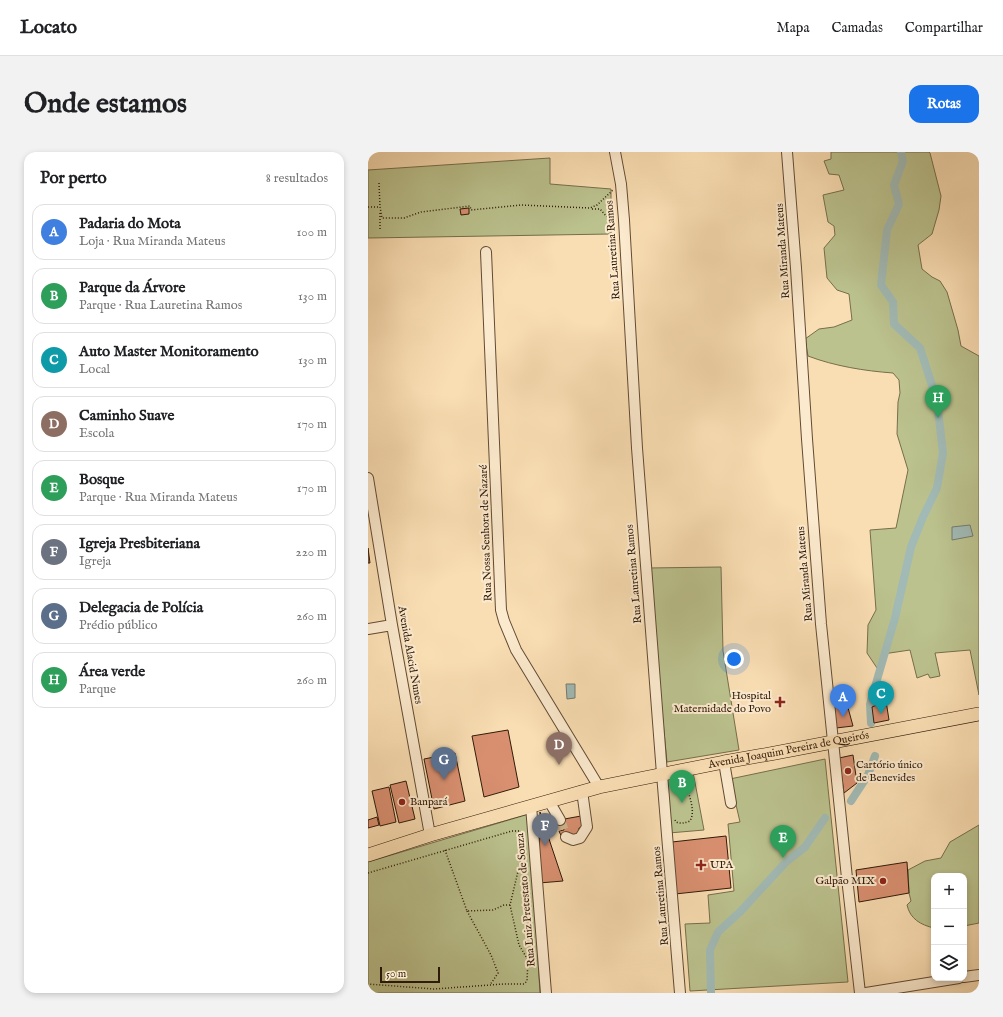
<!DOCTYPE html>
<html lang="pt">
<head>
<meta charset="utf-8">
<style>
  :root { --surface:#fff; --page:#f2f2f2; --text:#202124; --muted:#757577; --line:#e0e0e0; --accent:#1a73e8 }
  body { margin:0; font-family:"IM FELL English",serif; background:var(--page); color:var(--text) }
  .controls { position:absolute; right:12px; bottom:12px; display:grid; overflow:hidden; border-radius:8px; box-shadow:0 2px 6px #0003 }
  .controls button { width:36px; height:36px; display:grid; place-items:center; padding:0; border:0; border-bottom:1px solid var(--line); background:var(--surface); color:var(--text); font:20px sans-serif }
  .scale { position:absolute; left:12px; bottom:10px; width:60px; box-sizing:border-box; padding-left:4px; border:2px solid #301a09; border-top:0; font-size:11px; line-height:14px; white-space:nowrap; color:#301a09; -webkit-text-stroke:3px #fceace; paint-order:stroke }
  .you { position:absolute; left:366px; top:507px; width:14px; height:14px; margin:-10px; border:3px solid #fff; border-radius:50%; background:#1a73e8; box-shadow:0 0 0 6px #1a73e833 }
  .badge { display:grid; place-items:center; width:26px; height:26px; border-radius:50%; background:var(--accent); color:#fff; font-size:13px; font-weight:700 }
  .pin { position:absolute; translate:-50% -33px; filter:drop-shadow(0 1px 2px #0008) }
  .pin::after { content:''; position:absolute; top:21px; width:14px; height:12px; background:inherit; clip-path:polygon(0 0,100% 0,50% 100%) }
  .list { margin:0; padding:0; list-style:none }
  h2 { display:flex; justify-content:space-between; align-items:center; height:52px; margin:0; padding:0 16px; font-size:17px }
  h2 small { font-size:13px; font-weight:400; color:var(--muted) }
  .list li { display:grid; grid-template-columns:26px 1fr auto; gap:12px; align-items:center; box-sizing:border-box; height:56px; margin:0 8px 8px; padding:0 8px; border:1px solid var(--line); border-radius:12px }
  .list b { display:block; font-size:15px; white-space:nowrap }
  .list p { margin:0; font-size:13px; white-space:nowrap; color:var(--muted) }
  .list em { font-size:13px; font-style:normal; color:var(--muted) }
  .icon { flex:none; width:22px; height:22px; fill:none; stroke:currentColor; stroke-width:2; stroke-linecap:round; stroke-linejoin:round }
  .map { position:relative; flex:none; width:611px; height:841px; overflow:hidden; border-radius:12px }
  header { display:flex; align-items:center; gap:24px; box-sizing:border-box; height:56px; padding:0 20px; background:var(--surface); border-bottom:1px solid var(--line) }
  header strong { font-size:19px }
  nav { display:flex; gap:22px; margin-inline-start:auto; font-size:14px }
  .intro { display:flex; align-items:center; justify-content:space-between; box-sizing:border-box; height:96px; padding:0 24px }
  h1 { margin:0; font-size:28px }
  .button { padding:10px 18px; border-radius:12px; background:var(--accent); color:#fff; font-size:14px; font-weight:700 }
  main { display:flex; gap:24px; padding:0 24px }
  aside { flex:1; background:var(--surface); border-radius:12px; box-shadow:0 2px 6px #0003 }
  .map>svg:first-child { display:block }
  .green { fill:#bbc28e; stroke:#766e4c }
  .water { fill:#a1bab5; stroke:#747a70 }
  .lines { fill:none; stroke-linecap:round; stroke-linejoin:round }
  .canal { stroke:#a1bab5; stroke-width:8 }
  .building { fill:#d99071; stroke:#301a09 }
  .minor-tunnel { stroke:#d2b791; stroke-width:10; stroke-dasharray:10 5; stroke-linecap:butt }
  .minor-casing { stroke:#624b34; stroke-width:12 }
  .major-casing { stroke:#301a09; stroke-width:14 }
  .path { stroke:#301a09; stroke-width:1.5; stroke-dasharray:1 2; stroke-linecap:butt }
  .minor { stroke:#fceace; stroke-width:10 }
  .major { stroke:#fadeb3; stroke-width:13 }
  .poi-dot { fill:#8f2418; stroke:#fceace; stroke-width:1.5 }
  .labels { text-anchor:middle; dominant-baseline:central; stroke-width:4; stroke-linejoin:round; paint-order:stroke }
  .street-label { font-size:11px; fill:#301a09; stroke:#fceace }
  .poi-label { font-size:11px; fill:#301a09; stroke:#fceace; text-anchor:start }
</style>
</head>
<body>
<header>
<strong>Locato</strong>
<nav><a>Mapa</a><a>Camadas</a><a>Compartilhar</a></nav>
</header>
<div class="intro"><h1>Onde estamos</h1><a class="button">Rotas</a></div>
<main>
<aside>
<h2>Por perto<small>8 resultados</small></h2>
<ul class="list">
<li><span class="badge" style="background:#3f7fe0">A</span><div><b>Padaria do Mota</b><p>Loja · Rua Miranda Mateus</p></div><em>100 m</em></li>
<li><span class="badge" style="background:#2e9e5b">B</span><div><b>Parque da Árvore</b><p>Parque · Rua Lauretina Ramos</p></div><em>130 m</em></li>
<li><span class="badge" style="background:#0f9aa8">C</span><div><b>Auto Master Monitoramento</b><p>Local</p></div><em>130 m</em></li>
<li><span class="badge" style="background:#8d6e63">D</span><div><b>Caminho Suave</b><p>Escola</p></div><em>170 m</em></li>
<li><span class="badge" style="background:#2e9e5b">E</span><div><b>Bosque</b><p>Parque · Rua Miranda Mateus</p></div><em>170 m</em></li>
<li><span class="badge" style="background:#6b7280">F</span><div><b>Igreja Presbiteriana</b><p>Igreja</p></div><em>220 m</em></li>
<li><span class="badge" style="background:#5c6f8a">G</span><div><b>Delegacia de Polícia</b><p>Prédio público</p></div><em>260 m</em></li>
<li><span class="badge" style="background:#2e9e5b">H</span><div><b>Área verde</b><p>Parque</p></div><em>260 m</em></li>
</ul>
</aside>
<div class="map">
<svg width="611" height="841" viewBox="0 0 611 841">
  <rect width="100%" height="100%" fill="#fadeb3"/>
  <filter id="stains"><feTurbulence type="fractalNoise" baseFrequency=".005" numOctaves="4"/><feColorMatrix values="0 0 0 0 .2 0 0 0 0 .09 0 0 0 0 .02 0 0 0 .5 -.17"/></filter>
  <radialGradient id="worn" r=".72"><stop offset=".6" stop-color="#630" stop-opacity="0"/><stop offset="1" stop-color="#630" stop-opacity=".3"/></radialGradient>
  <path class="green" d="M463 0H561L562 1 573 44 571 58 564 82 550 93 554 117 564 125 572 129 579 140 590 178 593 194 611 204V543L602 498 567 501 572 524 562 526 560 522 549 526 542 498 515 502 509 516 499 501 500 473 508 458 502 378 528 376 540 318 529 282 530 250 532 241 531 228 525 221C497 219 466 214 440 204L437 187 451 177 466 175 484 168 481 142 469 138 459 126 456 96 467 83 466 74 460 70 455 43 476 38 471 23 461 22 456 9 463 7Z
    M182 6V32L243 37V82L0 86V18Z
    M353 415 355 499 371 598 299 610 280 416Z
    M457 607 480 830 322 839 317 772 342 771 340 743 366 739 360 672 372 670 362 627Z
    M325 620 336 678 301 681 295 625Z
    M161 662 172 841H0V710Z
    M611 673V771L596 774V724H566V776C553 773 542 767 539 753L543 749 541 741 540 718 557 709 573 706 582 690Z"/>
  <path class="water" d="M602 373 605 384 584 388V375Z
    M198 532H207V546L199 547Z"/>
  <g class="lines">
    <path class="canal" d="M503 571 502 552 527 466 543 395 555 365 569 336 575 301 569 249 552 196 526 172 525 150 513 133 519 78 531 52 526 33 535 9 533 0
      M483 649 500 623 507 604
      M343 841 342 798 350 780 373 759 418 710 437 695 457 666"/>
  </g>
  <path class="building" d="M101 56V62L93 63 92 57Z
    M0 396 2 411H0Z
    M518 549 521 568 506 571 504 555Z
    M479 552 485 574 468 576 466 555Z
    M140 578 151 635 116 645 104 584Z
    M87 601 97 649 66 657 56 607Z
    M485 603 489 631 476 641 471 606Z
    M38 629 47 667 31 671 22 633Z
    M21 635 28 670 12 674 4 639Z
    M172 660 195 729 171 731Z
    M213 664 216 675 211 676V683L194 686 191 679 196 678 195 675 191 676V668Z
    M9 665 11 673 0 676V668Z
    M358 684 363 736 307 742 304 690Z
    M539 710 541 741 491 750 488 718Z"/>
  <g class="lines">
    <path class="minor-tunnel" d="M192 668 198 685"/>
    <defs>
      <path id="minor" d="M247 0 253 32 256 68 269 296 294 622 312 841
        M419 0 428 116 439 287 453 472 479 726 492 841
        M118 100 133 458 136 469 148 498 231 635
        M0 326 24 473 62 683
        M0 477 24 473
        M356 610 363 651
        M181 649 192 668
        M163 654 178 841
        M198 685 205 688 212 686 219 675 214 639
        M596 825 611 823
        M498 841 591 826"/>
      <g id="major">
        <path id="s1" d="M0 703 62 683 231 635 356 610 407 601 611 562"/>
      </g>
    </defs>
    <use href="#minor" class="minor-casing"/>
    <use href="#major" class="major-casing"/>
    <path class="path" d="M11 31 12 55
      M0 55H12L14 66H36L53 60 102 54 103 58 153 53 222 56 229 53 245 38
      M224 57H232L238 64 246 67
      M12 61V79
      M304 631C306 640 311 644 321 641
      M307 668 308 670C313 672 317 671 322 669 329 657 318 641 319 627
      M77 698 99 759 125 758 136 753H142
      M0 721 144 679H152L156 694 142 753 151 793 160 808 159 829 156 832H136L66 837 0 832
      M99 759 123 803 130 821 122 833"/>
    <use href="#minor" class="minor"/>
    <use href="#major" class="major"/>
  </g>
  <g class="poi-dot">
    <path d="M410 544h4v4h4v4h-4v4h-4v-4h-4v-4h4z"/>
    <circle cx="480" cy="619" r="4"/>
    <circle cx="34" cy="650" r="4"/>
    <path d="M331 707h4v4h4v4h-4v4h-4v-4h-4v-4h4z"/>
    <circle cx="515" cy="729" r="4"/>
  </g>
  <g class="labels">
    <g class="street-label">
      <text transform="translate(245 98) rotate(-94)">Rua Lauretina Ramos</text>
      <text transform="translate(415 99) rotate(-94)">Rua Miranda Mateus</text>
      <text transform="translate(118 381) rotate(-92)">Rua Nossa Senhora de Nazaré</text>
      <text transform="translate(266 422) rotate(-95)">Rua Lauretina Ramos</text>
      <text transform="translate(437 422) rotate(-95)">Rua Miranda Mateus</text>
      <text transform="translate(42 503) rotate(80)">Avenida Alacid Nunes</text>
      <text stroke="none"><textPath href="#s1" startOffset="434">Avenida Joaquim Pereira de Queirós</textPath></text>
      <text transform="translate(293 744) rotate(-95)">Rua Lauretina Ramos</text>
      <text transform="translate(158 748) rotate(-95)">Rua Luiz Pretestato de Souza</text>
    </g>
    <g class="poi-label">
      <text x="403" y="544" text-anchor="end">Hospital<tspan x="403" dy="13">Maternidade do Povo</tspan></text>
      <text x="488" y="613">Cartório único<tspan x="488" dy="13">de Benevides</tspan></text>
      <text x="42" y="650">Banpará</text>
      <text x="342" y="713">UPA</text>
      <text x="507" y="729" text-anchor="end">Galpão MIX</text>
    </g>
  </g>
  <rect width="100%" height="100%" filter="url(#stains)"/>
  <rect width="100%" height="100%" fill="url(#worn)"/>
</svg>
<div class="controls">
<button>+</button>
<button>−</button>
<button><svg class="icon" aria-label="layers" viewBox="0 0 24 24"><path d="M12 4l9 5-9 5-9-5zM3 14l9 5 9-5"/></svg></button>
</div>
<div class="scale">50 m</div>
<div class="you"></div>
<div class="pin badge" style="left:475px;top:565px;background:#3f7fe0">A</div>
<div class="pin badge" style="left:314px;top:651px;background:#2e9e5b">B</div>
<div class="pin badge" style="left:513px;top:562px;background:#0f9aa8">C</div>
<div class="pin badge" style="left:191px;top:613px;background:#8d6e63">D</div>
<div class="pin badge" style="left:415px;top:706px;background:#2e9e5b">E</div>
<div class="pin badge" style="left:177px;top:694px;background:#6b7280">F</div>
<div class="pin badge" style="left:76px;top:628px;background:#5c6f8a">G</div>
<div class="pin badge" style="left:570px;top:266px;background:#2e9e5b">H</div>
</div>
</main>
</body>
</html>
